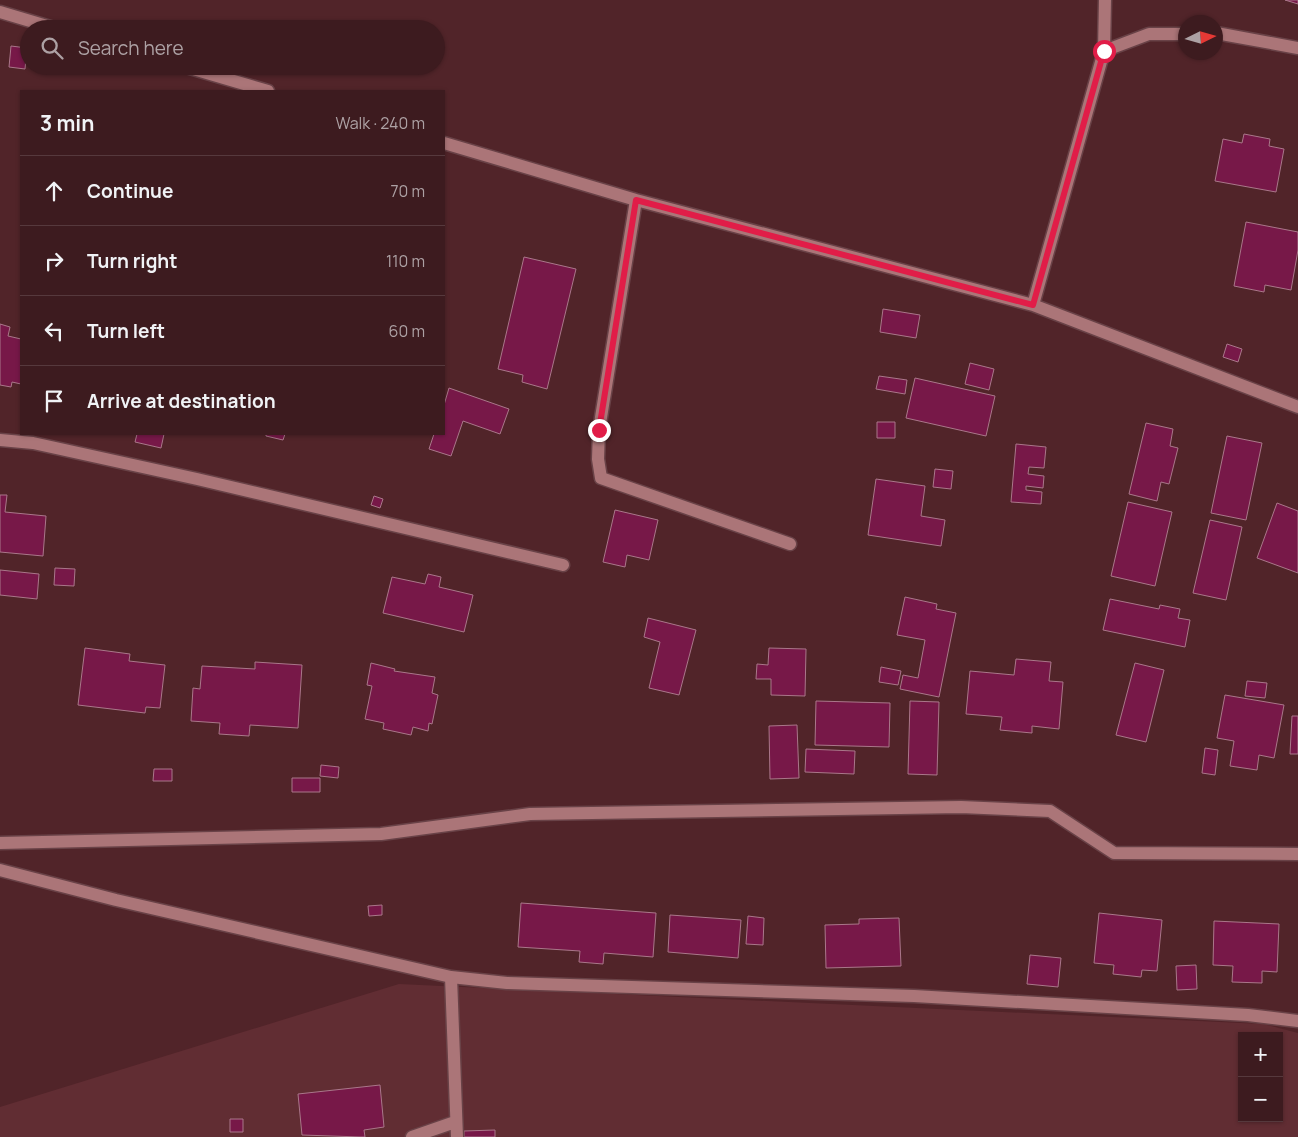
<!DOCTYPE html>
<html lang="en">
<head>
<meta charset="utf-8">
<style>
  :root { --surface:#3d1b1f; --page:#48282c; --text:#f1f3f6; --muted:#ada1a4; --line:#56393d }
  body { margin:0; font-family:Manrope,sans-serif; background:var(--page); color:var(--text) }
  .controls { position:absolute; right:15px; bottom:15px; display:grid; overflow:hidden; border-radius:0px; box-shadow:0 1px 4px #0004 }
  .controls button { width:45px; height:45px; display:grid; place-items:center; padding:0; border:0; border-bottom:1px solid var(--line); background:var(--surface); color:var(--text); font:25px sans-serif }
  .compass { position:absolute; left:1178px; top:15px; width:45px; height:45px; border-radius:50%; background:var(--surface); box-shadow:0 1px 4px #0004; rotate:85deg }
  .stop { position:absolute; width:15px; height:15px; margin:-11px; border:4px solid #e11d48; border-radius:50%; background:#fff }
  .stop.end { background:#e11d48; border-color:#fff; box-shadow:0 1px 5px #0008 }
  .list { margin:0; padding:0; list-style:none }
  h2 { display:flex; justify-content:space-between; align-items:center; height:65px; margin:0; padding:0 20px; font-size:21px }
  h2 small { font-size:16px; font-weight:400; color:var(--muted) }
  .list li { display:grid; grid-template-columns:32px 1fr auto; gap:15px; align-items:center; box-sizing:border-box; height:70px; padding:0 20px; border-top:1px solid var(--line) }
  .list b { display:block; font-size:19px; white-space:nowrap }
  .list em { font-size:16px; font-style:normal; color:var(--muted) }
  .icon { flex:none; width:28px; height:28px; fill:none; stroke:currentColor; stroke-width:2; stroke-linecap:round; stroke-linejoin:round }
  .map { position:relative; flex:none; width:1298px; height:1137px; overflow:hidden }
  .search { position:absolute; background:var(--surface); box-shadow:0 1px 4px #0004; left:20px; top:20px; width:425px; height:55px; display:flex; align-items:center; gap:12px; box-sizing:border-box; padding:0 18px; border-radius:28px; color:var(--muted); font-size:19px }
  .panel { position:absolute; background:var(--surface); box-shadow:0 1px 4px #0004; left:20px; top:90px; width:425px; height:345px; border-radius:0px }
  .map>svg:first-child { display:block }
  .built { fill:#612d33; fill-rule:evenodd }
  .building { fill:#771848; stroke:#aa778a }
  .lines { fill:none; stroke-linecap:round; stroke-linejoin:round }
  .street-casing { stroke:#694247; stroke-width:15 }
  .street { stroke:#ab7578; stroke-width:12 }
  .route { stroke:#e11d48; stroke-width:6 }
</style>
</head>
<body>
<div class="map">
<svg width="1298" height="1137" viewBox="0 0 1298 1137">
  <rect width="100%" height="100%" fill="#512429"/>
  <path class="built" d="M399 984 1263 1024 1298 1033V1137H0V1107ZM1242 1036H1279V1118H1242Z"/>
  <path class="building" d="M1285 0H1298V4Z
    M11 46 27 48 25 69 9 67Z
    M1244 134 1270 139 1269 146 1284 149 1276 192 1215 181 1223 139 1242 143Z
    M1246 222 1298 232V250L1291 290 1265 285 1264 292 1234 286Z
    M524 257 576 269 547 389 522 382 523 375 498 369Z
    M883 309 920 315 916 338 880 332Z
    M0 324 10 327 8 336 21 339V384L12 382 11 387 0 385Z
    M1227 344 1242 349 1238 362 1223 357Z
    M970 363 994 369 989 390 965 384Z
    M879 376 907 380 905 394 876 389Z
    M915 378 995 396 986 436 906 418Z
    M449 388 509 409 500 434 463 421 451 456 429 449 434 434H444V405Z
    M877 422H895V438H877Z
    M1146 423 1173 429 1170 446 1178 448 1169 484 1161 482 1157 501 1129 494Z
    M137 434H164L161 448 135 442Z
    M266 434H285L283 440 266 436Z
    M1227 436 1262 443 1246 520 1211 513Z
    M1016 444 1046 447 1044 468 1029 467 1028 474 1044 476 1043 488 1026 486V490L1042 492 1041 504 1011 502Z
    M935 469 953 471 951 489 933 487Z
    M876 479 925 486 921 516 945 520 941 546 868 535Z
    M0 495H7L5 512 46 516 43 556 0 552Z
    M374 496 383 499 380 508 371 505Z
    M1128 502 1172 512 1155 586 1111 576Z
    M1277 503 1298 511V573L1257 558Z
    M615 510 658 520 649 560 627 555 625 567 603 562Z
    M1210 520 1242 527 1226 600 1193 593Z
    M55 568 75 569 74 586 54 585Z
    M0 570 39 574 37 599 0 595Z
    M428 574 441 577 439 587 473 595 464 632 383 613 392 577 425 584Z
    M905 597 937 604 936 609 956 613 939 697 900 689 903 675 918 678 925 640 897 635Z
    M1110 599 1159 609 1160 605 1180 609 1178 618 1190 620 1185 647 1103 630Z
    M648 618 696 630 679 695 649 688 660 642 644 637Z
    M85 648 130 654 129 661 165 665 160 708 146 707 145 713 78 705Z
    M769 648 806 649 805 696 771 695V679H756L757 664 768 665Z
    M1016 659 1051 662 1049 681 1063 682 1059 729 1032 726V733L1000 730 1002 717 966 714 970 671 1014 675Z
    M255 662 302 665 298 728 250 725 249 736 219 734 220 723 191 721 193 688 200 689 202 666 255 669Z
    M371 663 395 669 394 671 435 677 432 693 438 695 432 724 429 723 428 731 413 727 411 735 383 729 384 723 365 719 372 686 367 685Z
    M1135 663 1164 670 1146 742 1116 735Z
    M881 667 901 671 898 685 879 682Z
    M1247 681 1267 683 1265 698 1245 696Z
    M1225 695 1284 705 1274 758 1259 755 1257 770 1230 766 1234 741 1217 738Z
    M816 701 890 703 889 747 815 745Z
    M910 701 939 702 937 775 908 774Z
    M1292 716H1298V754H1290Z
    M797 725 799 778 770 779 769 726Z
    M1205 748 1218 750 1215 775 1202 773Z
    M806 749 855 751 854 774 805 772Z
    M321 765 339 767 338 778 320 776Z
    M154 769H172V781H153Z
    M292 778H320V792H292Z
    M521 903 656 913 653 957 604 953 603 964 579 962 580 951 518 947Z
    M382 905V915L369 916 368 906Z
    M1099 913 1162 920 1157 971 1142 970 1141 977 1113 974 1114 965 1094 963Z
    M670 915 741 920 738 958 668 952Z
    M748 916 764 918 763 945 746 944Z
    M899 918 901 966 826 968 825 925 859 924V919Z
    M1214 921 1279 924 1277 972 1262 971V983L1232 982 1233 966 1213 965Z
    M1030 955 1061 958 1058 987 1027 984Z
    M1196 965 1197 989 1177 990 1176 966Z
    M380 1085 384 1127 364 1130 365 1137H361L302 1135 298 1094Z
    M230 1119H243V1132H230Z
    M495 1130V1137H464V1131Z"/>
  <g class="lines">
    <defs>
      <path id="street" d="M0 12 57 29
        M1216 33 1298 48
        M1104 51 1149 34H1186
        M183 66 268 91
        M444 143 636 200 1033 305 1298 407
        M636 200 599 430 598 459 601 478 790 544
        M1033 305 1104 51 1105 0
        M0 440 33 443 197 479 563 565
        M0 843 381 834 530 814 961 807 1050 811 1114 853 1298 854
        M0 870 116 900 451 977 507 983 914 996 1248 1015 1298 1021
        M451 977 457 1137
        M412 1137 455 1122"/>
    </defs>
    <use href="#street" class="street-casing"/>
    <use href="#street" class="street"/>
  </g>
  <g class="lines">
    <path class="route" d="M599 430 636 200 1033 305 1104 51"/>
  </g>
</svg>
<div class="controls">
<button>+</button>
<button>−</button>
</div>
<svg class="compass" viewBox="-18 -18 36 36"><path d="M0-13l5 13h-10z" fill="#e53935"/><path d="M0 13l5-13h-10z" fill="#ada1a4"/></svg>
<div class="stop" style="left:1104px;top:51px"></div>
<div class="stop end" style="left:599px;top:430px"></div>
<div class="search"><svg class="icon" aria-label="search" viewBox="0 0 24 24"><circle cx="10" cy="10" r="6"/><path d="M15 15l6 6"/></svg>Search here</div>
<section class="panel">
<h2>3 min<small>Walk · 240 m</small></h2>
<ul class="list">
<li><svg class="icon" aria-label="ahead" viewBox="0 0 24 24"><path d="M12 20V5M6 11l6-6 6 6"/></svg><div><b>Continue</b></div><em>70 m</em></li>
<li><svg class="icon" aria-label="right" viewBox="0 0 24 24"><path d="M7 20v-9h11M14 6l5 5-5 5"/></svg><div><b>Turn right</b></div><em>110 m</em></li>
<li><svg class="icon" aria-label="left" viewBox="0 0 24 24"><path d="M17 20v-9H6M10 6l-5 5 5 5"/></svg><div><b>Turn left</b></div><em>60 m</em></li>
<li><svg class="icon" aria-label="arrive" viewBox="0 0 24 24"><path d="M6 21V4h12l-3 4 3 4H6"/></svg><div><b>Arrive at destination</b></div></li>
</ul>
</section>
</div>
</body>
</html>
